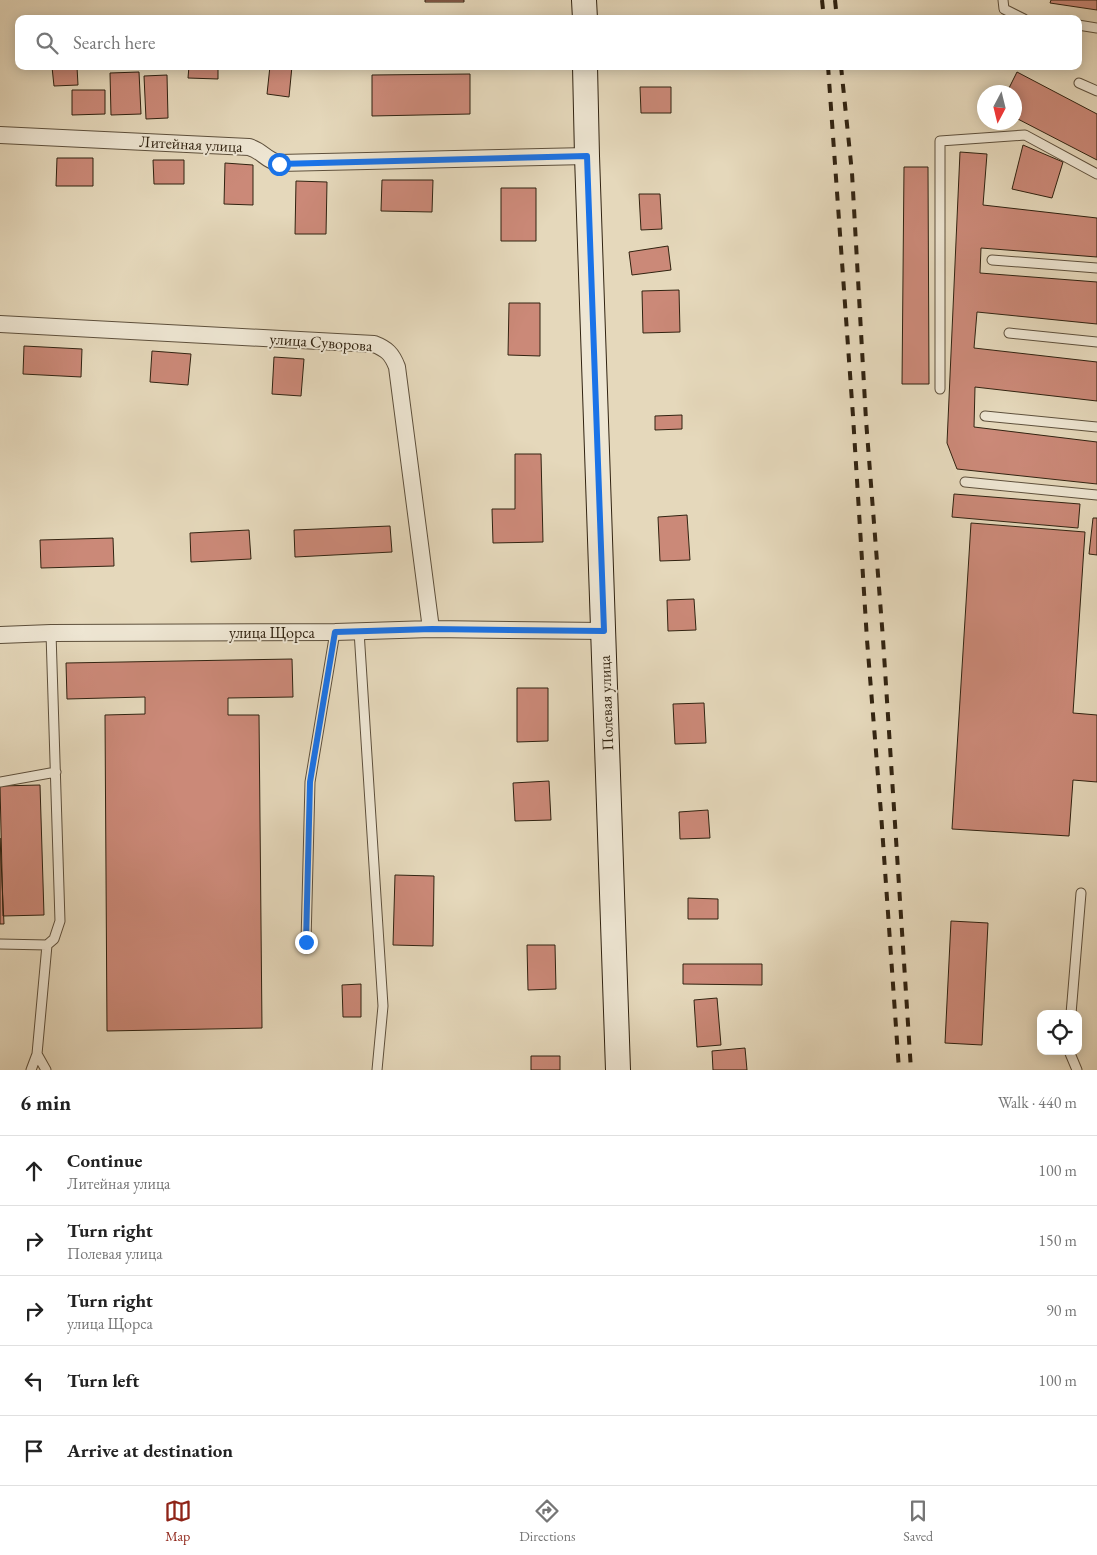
<!DOCTYPE html>
<html lang="en">
<head>
<meta charset="utf-8">
<style>
  :root { --surface:#fff; --page:#f2f2f2; --text:#222; --muted:#767676; --line:#e0e0e0; --accent:#8f2418 }
  body { margin:0; font-family:"EB Garamond",serif; background:var(--page); color:var(--text) }
  .controls { position:absolute; right:15px; bottom:15px; display:grid; overflow:hidden; border-radius:10px; box-shadow:0 2px 12px #0003 }
  .controls button { width:45px; height:45px; display:grid; place-items:center; padding:0; border:0; border-bottom:1px solid var(--line); background:var(--surface); color:var(--text); font:25px sans-serif }
  .compass { position:absolute; left:977px; top:85px; width:45px; height:45px; border-radius:50%; background:var(--surface); box-shadow:0 2px 12px #0003; rotate:187deg }
  .stop { position:absolute; width:15px; height:15px; margin:-11px; border:4px solid #1a73e8; border-radius:50%; background:#fff }
  .stop.end { background:#1a73e8; border-color:#fff; box-shadow:0 1px 5px #0008 }
  .list { margin:0; padding:0; list-style:none }
  h2 { display:flex; justify-content:space-between; align-items:center; height:65px; margin:0; padding:0 20px; font-size:21px }
  h2 small { font-size:16px; font-weight:400; color:var(--muted) }
  .list li { display:grid; grid-template-columns:32px 1fr auto; gap:15px; align-items:center; box-sizing:border-box; height:70px; padding:0 20px; border-top:1px solid var(--line) }
  .list b { display:block; font-size:19px; white-space:nowrap }
  .list p { margin:0; font-size:16px; white-space:nowrap; color:var(--muted) }
  .list em { font-size:16px; font-style:normal; color:var(--muted) }
  .icon { flex:none; width:28px; height:28px; fill:none; stroke:currentColor; stroke-width:2; stroke-linecap:round; stroke-linejoin:round }
  .map { position:relative; flex:none; width:1097px; height:1070px; overflow:hidden }
  .search { position:absolute; background:var(--surface); box-shadow:0 2px 12px #0003; left:15px; right:15px; top:15px; height:55px; display:flex; align-items:center; gap:12px; box-sizing:border-box; padding:0 18px; border-radius:10px; color:var(--muted); font-size:19px }
  .sheet { height:415px; background:var(--surface) }
  nav { display:flex; justify-content:space-around; align-items:center; box-sizing:border-box; height:70px; border-top:1px solid var(--line); background:var(--surface); font-size:14px; color:var(--muted) }
  nav a { display:grid; justify-items:center; gap:2px }
  nav .on { color:var(--accent) }
  .map>svg:first-child { display:block }
  .building { fill:#cb8978; stroke:#312311 }
  .lines { fill:none; stroke-linecap:round; stroke-linejoin:round }
  .lane-casing { stroke:#5e503c; stroke-width:11 }
  .street-casing { stroke:#5e503c; stroke-width:18 }
  .secondary-casing { stroke:#312311; stroke-width:26 }
  .lane { stroke:#eee6d3; stroke-width:9 }
  .street { stroke:#eee6d3; stroke-width:16 }
  .secondary { stroke:#eee6d3; stroke-width:24 }
  .rail { stroke:#312311; stroke-width:4; stroke-dasharray:9 9; stroke-linecap:butt }
  .route { stroke:#1a73e8; stroke-width:6 }
  .labels { text-anchor:middle; dominant-baseline:central; stroke-width:4; stroke-linejoin:round; paint-order:stroke }
  .street-label { font-size:16px; fill:#312311; stroke:#eee6d3 }
</style>
</head>
<body>
<div class="map">
<svg width="1097" height="1070" viewBox="0 0 1097 1070">
  <rect width="100%" height="100%" fill="#e5d8bb"/>
  <filter id="stains"><feTurbulence type="fractalNoise" baseFrequency=".004" numOctaves="4"/><feColorMatrix values="0 0 0 0 .2 0 0 0 0 .09 0 0 0 0 .02 0 0 0 .5 -.17"/></filter>
  <radialGradient id="worn" r=".72"><stop offset=".6" stop-color="#630" stop-opacity="0"/><stop offset="1" stop-color="#630" stop-opacity=".3"/></radialGradient>
  <path class="building" d="M425 0H464V2H425Z
    M1051 0H1097V10L1050 3Z
    M189 66H218V79L188 78Z
    M270 66H292L289 97 267 94Z
    M52 67H77L78 85 54 86Z
    M139 72 141 114 111 115 110 73Z
    M1017 72 1097 114V160L1014 117V92H1007Z
    M470 74V114L372 116V75Z
    M167 75 168 118 146 119 144 76Z
    M640 87H671V113H641Z
    M72 90H105V114L72 115Z
    M1023 145 1063 162 1052 198 1012 189Z
    M960 152 987 154 983 205 1097 218V257L981 248 980 273 1097 282V324L977 312 974 348 1097 362V401L975 387 974 427 1097 442V484L957 469 947 443Z
    M57 158H93V186H56Z
    M153 160H184V184H154Z
    M225 163 253 165V205L224 204Z
    M904 167H928L929 384H902Z
    M382 180H433L432 212 381 211Z
    M296 181 327 182 326 234H295Z
    M501 188H536V241H501Z
    M639 194H660L662 229 641 230Z
    M668 246 671 270 632 275 629 252Z
    M679 290 680 332 643 333 642 291Z
    M509 303H540V356L508 355Z
    M24 346 82 349 81 377 23 374Z
    M152 351 191 354 188 385 150 382Z
    M274 357 304 359 301 396 272 394Z
    M682 415V429L655 430V416Z
    M515 454H541L543 542 493 543 492 509H515Z
    M954 494 1080 504 1078 528 952 517Z
    M687 515 690 560 660 561 658 517Z
    M1093 518H1097V555L1089 554Z
    M971 523 1085 532 1073 713 1097 715V782L1073 780 1069 836 952 829Z
    M390 526 392 552 295 557 294 530Z
    M249 530 251 559 191 562 190 533Z
    M113 538 114 566 41 568 40 540Z
    M694 599 696 630 668 631 667 600Z
    M292 659 293 697 228 698V715H259L262 1028 107 1031 105 715 145 714V697L67 699 66 663Z
    M517 688H548V741L517 742Z
    M704 703 706 743 675 744 673 704Z
    M549 781 551 820 515 821 513 783Z
    M40 785 44 915 3 916 0 786Z
    M708 810 710 838 680 839 679 812Z
    M0 838 4 924H0Z
    M395 875 434 876 433 946 393 945Z
    M688 898 718 899V919H688Z
    M951 921 988 923 982 1045 945 1043Z
    M527 945H555L556 989 528 990Z
    M683 964H762V985L683 984Z
    M361 984V1017H343L342 985Z
    M717 998 721 1045 697 1047 694 1000Z
    M745 1048 747 1070H713L712 1051Z
    M531 1056H560V1070H531Z"/>
  <g class="lines">
    <defs>
      <path id="lane" d="M1003 0 1004 9 1024 19
        M1078 25 1097 28
        M1079 83 1097 91
        M992 260 1097 268
        M1009 333 1097 342
        M940 389V141L1025 135 1097 174
        M985 416 1097 427
        M965 482 1097 495
        M359 631 383 1006 377 1070
        M0 782 56 772
        M306 942 310 782 335 632
        M0 944 47 945
        M1071 1014 1081 893
        M1069 1051 1077 1070
        M37 1054 46 1070
        M31 1070 37 1054 47 945 54 939 60 921 51 633"/>
      <path id="street" d="M0 135 249 147C263 151 265 160 279 163L587 156
        M0 324 374 344C387 349 392 354 397 367L431 629
        M0 635 51 633 335 632 431 629 604 631"/>
      <path id="secondary" d="M584 0 585 19
        M585 66 587 156 618 1070"/>
    </defs>
    <use href="#lane" class="lane-casing"/>
    <use href="#street" class="street-casing"/>
    <use href="#secondary" class="secondary-casing"/>
    <use href="#lane" class="lane"/>
    <use href="#street" class="street"/>
    <use href="#secondary" class="secondary"/>
    <path class="rail" d="M822 0 824 19
      M835 0 837 19
      M828 66 853 416 867 640 881 813 899 1070
      M841 66 852 173 866 420 883 639 911 1070"/>
  </g>
  <g class="lines">
    <path class="route" d="M279 164 587 156 604 631 432 629 335 632 310 782 306 942"/>
  </g>
  <g class="labels">
    <g class="street-label">
      <text transform="translate(191 144) rotate(3)">Литейная улица</text>
      <text transform="translate(321 342) rotate(4)">улица Суворова</text>
      <text x="272" y="632">улица Щорса</text>
      <text transform="translate(606 703) rotate(-92)">Полевая улица</text>
    </g>
  </g>
  <rect width="100%" height="100%" filter="url(#stains)"/>
  <rect width="100%" height="100%" fill="url(#worn)"/>
</svg>
<div class="controls">
<button><svg class="icon" aria-label="locate" viewBox="0 0 24 24"><circle cx="12" cy="12" r="6"/><path d="M12 2v4M12 18v4M2 12h4M18 12h4"/></svg></button>
</div>
<svg class="compass" viewBox="-18 -18 36 36"><path d="M0-13l5 13h-10z" fill="#e53935"/><path d="M0 13l5-13h-10z" fill="#767676"/></svg>
<div class="stop" style="left:279px;top:164px"></div>
<div class="stop end" style="left:306px;top:942px"></div>
<div class="search"><svg class="icon" aria-label="search" viewBox="0 0 24 24"><circle cx="10" cy="10" r="6"/><path d="M15 15l6 6"/></svg>Search here</div>
</div>
<section class="sheet">
<h2>6 min<small>Walk · 440 m</small></h2>
<ul class="list">
<li><svg class="icon" aria-label="ahead" viewBox="0 0 24 24"><path d="M12 20V5M6 11l6-6 6 6"/></svg><div><b>Continue</b><p>Литейная улица</p></div><em>100 m</em></li>
<li><svg class="icon" aria-label="right" viewBox="0 0 24 24"><path d="M7 20v-9h11M14 6l5 5-5 5"/></svg><div><b>Turn right</b><p>Полевая улица</p></div><em>150 m</em></li>
<li><svg class="icon" aria-label="right" viewBox="0 0 24 24"><path d="M7 20v-9h11M14 6l5 5-5 5"/></svg><div><b>Turn right</b><p>улица Щорса</p></div><em>90 m</em></li>
<li><svg class="icon" aria-label="left" viewBox="0 0 24 24"><path d="M17 20v-9H6M10 6l-5 5 5 5"/></svg><div><b>Turn left</b></div><em>100 m</em></li>
<li><svg class="icon" aria-label="arrive" viewBox="0 0 24 24"><path d="M6 21V4h12l-3 4 3 4H6"/></svg><div><b>Arrive at destination</b></div></li>
</ul>
</section>
<nav>
<a class="on"><svg class="icon" aria-label="map" viewBox="0 0 24 24"><path d="M3 6l6-2 6 2 6-2v14l-6 2-6-2-6 2zM9 4v14M15 6v14"/></svg>Map</a>
<a><svg class="icon" aria-label="directions" viewBox="0 0 24 24"><path d="M12 3l9 9-9 9-9-9zM9 14v-3h6M13 9l2 2-2 2"/></svg>Directions</a>
<a><svg class="icon" aria-label="saved" viewBox="0 0 24 24"><path d="M7 4h10v16l-5-4-5 4z"/></svg>Saved</a>
</nav>
</body>
</html>
